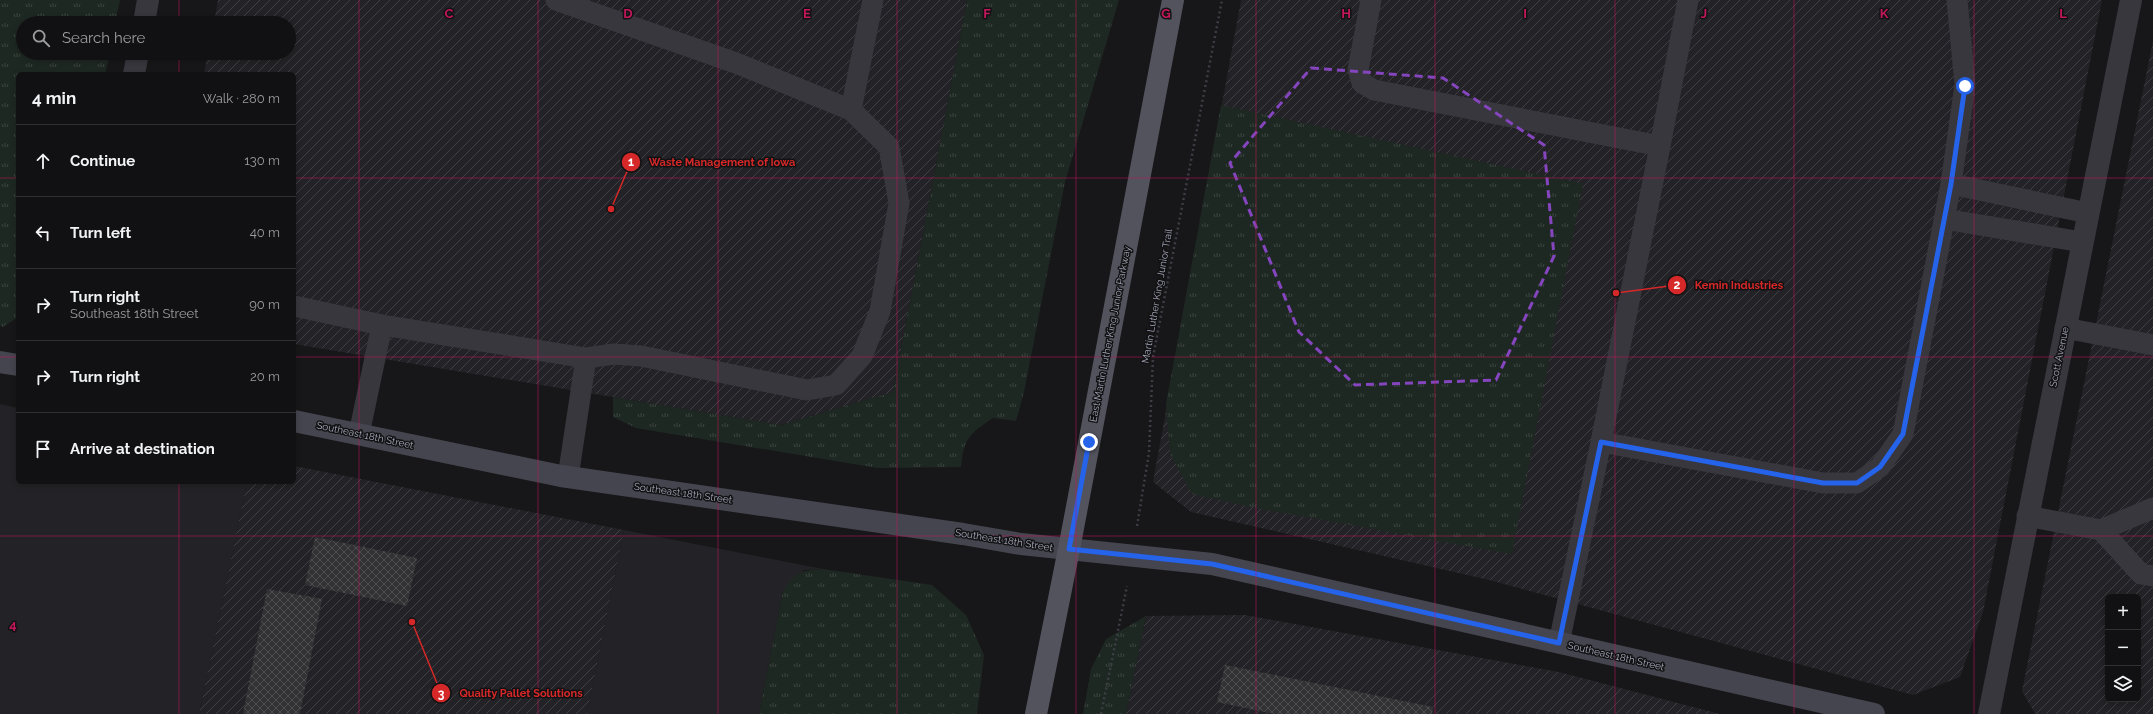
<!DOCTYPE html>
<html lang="en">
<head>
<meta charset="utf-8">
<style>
  :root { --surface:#111113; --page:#1a1a1c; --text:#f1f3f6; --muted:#9c9da0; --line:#303133 }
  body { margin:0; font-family:Raleway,sans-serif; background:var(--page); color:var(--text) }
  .controls { position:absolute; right:12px; bottom:12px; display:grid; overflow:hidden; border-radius:6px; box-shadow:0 2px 6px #0003 }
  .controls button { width:36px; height:36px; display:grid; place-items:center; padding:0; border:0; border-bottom:1px solid var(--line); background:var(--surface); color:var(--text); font:20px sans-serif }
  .stop { position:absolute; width:12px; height:12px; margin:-9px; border:3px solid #2563eb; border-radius:50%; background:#fff }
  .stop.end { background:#2563eb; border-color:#fff; box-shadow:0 1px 4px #0008 }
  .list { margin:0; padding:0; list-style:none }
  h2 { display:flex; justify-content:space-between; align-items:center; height:52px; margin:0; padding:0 16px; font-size:17px }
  h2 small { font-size:13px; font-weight:400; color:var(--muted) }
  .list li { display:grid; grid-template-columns:26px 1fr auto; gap:12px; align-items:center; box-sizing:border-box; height:72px; padding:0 16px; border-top:1px solid var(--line) }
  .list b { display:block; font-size:15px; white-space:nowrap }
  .list p { margin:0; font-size:13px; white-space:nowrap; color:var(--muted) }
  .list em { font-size:13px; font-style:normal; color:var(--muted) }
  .icon { flex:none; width:22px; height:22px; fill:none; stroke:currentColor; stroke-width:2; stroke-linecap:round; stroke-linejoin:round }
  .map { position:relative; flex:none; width:2153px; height:714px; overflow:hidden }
  .search { position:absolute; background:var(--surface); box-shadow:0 2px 6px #0003; left:16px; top:16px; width:280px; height:44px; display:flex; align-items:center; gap:10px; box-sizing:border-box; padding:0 14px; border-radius:22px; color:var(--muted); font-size:15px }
  .panel { position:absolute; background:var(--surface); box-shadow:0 2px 6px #0003; left:16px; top:72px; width:280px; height:412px; border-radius:6px }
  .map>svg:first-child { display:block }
  .built { fill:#232226 }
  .industrial { fill:url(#industrial-furrows); fill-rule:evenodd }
  .grass { fill:url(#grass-tufts) }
  .building { fill:url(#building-cross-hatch) }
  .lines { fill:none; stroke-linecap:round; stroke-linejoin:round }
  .path { stroke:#3d3d46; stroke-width:2.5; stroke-dasharray:2 3; stroke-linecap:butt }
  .lane { stroke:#38373e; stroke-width:21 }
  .street { stroke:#38373e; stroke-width:22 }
  .secondary { stroke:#45454f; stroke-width:22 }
  .primary { stroke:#53535e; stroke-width:22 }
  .route { stroke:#2563eb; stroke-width:5 }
  .marked { fill:none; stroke:#8445be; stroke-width:3; stroke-dasharray:8 5; stroke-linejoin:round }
  .grid { fill:none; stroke:#c2185b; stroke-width:1; stroke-opacity:0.55 }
  .labels { text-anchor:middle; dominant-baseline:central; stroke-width:3; stroke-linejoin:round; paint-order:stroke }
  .street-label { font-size:10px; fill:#a7a8ba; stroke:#121214 }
  .grid-label { font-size:13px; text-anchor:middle; font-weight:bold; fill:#c2185b; stroke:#121214; stroke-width:3; stroke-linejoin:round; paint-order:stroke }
  .leader { fill:none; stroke:#d62828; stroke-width:1.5 }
  .callout-dot { fill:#d62828; stroke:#121214; stroke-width:1.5 }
  .mark-label { font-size:12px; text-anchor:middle; font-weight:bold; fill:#fff }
  .callout-label { font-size:11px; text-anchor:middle; font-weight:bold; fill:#d62828; stroke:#121214; stroke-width:3; stroke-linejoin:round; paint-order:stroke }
</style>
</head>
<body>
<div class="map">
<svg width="2153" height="714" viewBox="0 0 2153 714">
  <defs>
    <pattern id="industrial-furrows" width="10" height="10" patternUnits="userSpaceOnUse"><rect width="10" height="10" fill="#232226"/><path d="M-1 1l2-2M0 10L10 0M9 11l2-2" fill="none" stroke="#403f43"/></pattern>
    <pattern id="grass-tufts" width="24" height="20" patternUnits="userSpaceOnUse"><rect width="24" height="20" fill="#1e2822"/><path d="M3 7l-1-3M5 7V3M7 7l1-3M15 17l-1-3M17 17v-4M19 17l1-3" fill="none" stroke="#3c4440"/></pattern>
    <pattern id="building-cross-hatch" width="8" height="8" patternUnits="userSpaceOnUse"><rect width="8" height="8" fill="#323235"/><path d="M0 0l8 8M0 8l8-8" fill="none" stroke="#4d4d50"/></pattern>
  </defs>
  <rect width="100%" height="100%" fill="#171719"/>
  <path class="built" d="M0 404 18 408V482H247L199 714H0Z
    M624 530 823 569 804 570 783 591 759 714H587Z"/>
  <path class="industrial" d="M218 0H967L893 392 781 425 294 344V74H204L208 53H289V23H214Z
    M1241 0H2102L1983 612 1960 677 1913 695 1489 580 1191 512 1153 482Z
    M2153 41V714H2035L2022 691ZM2108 597H2138V699H2108Z
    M294 466 624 530 587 714H199L247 482H294Z
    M1245 615 1559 672 1720 714H1126L1146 616Z"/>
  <path class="grass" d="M0 0H120L115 23H23V53H110L105 74H18V317L3 327 0 326Z
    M967 0H1119L1065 182 1024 392 1016 421 993 418C969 434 964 438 961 467L878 468 636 428 613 417V397L781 425 893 392Z
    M1221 105 1583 184 1512 554 1251 507 1192 494 1170 454 1166 404Z
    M823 569 932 585 966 615 984 655 977 714H759L783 591C795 572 802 570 823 569Z
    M1146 616 1126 714H1083L1091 669 1106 639Z"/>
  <path class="building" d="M315 537 417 558 407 606 305 585Z
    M267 589 322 599 300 714H243Z
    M1225 665 1433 707 1432 714H1275L1217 702Z"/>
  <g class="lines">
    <path class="path" d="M1137 526 1149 453 1153 357 1222 0
      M1101 714 1127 586"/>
    <path class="lane" d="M1371 0 1358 70 1362 83 1374 90 1660 146 1601 442 1559 643
      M851 110 873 0
      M1660 146 1688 0
      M1951 184 2088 213
      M1944 219 2082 242
      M294 306 382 325 586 358 614 354 641 356 807 390 836 385 862 356 880 311 899 203 889 147 851 110 736 63 556 0
      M2065 328 2153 345
      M359 434 382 325
      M1601 442 1823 483H1857L1880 467 1903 434 1951 184 1965 85 1957 0
      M568 477 586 358
      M2027 516 2101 530 2153 508
      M2101 530 2141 574 2153 576"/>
    <path class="street" d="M144 23 148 0
      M134 74 138 53
      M1989 714 2131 0"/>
    <path class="secondary" d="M0 362 18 365
      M294 421 561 476 963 534 1021 544 1212 564 1874 714"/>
    <path class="primary" d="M1036 714 1069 549 1173 0"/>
  </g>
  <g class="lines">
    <path class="route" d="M1089 442 1069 549 1212 564 1559 643 1601 442 1823 483H1857L1880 467 1903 434 1951 184 1965 86"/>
  </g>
  <path class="marked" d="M1311 68 1443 78 1544 145 1554 256 1496 380 1355 385 1299 332 1230 163Z"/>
  <path class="grid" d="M179 0V23M359 0V714M538 0V714M718 0V714M897 0V714M1076 0V714M1256 0V714M1435 0V714M1615 0V714M1794 0V714M1974 0V714M179 53V74M0 178H18M294 178H2153M0 357H18M294 357H2153M179 482V714M0 536H2153"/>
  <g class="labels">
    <g class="street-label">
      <text transform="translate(1157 296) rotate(-80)">Martin Luther King Junior Trail</text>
      <text transform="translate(1110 334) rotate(-79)">East Martin Luther King Junior Parkway</text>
      <text transform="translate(2059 357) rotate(-78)">Scott Avenue</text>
      <text transform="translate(365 435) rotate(12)">Southeast 18th Street</text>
      <text transform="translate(683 493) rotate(8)">Southeast 18th Street</text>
      <text transform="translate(1004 540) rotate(9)">Southeast 18th Street</text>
      <text transform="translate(1616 656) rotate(13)">Southeast 18th Street</text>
    </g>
  </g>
  <g class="grid-label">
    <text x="449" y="18">C</text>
    <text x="628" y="18">D</text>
    <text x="807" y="18">E</text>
    <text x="987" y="18">F</text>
    <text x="1166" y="18">G</text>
    <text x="1346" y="18">H</text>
    <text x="1525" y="18">I</text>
    <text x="1704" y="18">J</text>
    <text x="1884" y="18">K</text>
    <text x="2063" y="18">L</text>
    <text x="13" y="629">4</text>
  </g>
  <path class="leader" d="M611 209L631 162M1616 293L1677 285M412 622L441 693"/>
  <g class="callout-dot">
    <circle cx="611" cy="209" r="4"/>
    <circle cx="1616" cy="293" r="4"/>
    <circle cx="412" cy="622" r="4"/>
    <circle cx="631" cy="162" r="10"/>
    <circle cx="1677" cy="285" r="10"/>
    <circle cx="441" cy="693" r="10"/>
  </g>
  <g class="mark-label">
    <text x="631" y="166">1</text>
    <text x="1677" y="289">2</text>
    <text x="441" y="698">3</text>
  </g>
  <g class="callout-label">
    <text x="722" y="166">Waste Management of Iowa</text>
    <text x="1739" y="289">Kemin Industries</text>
    <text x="521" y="697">Quality Pallet Solutions</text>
  </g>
</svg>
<div class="controls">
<button>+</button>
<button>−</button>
<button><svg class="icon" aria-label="layers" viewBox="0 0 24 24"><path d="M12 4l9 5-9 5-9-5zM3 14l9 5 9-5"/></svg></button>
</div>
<div class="stop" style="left:1965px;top:86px"></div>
<div class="stop end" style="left:1089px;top:442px"></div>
<div class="search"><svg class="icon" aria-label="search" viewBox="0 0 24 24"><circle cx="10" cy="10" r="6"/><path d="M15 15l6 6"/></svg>Search here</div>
<section class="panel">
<h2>4 min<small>Walk · 280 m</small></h2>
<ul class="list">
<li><svg class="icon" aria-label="ahead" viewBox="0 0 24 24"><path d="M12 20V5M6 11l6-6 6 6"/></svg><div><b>Continue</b></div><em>130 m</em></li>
<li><svg class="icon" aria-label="left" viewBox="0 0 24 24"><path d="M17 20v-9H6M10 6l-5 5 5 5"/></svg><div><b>Turn left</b></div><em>40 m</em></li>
<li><svg class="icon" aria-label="right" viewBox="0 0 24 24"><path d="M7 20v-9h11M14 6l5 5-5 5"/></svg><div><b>Turn right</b><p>Southeast 18th Street</p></div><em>90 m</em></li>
<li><svg class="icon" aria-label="right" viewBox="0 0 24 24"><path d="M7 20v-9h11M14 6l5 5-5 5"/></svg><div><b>Turn right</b></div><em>20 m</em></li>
<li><svg class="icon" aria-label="arrive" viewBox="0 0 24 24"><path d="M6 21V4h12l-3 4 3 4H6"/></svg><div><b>Arrive at destination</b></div></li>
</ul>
</section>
</div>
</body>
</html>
